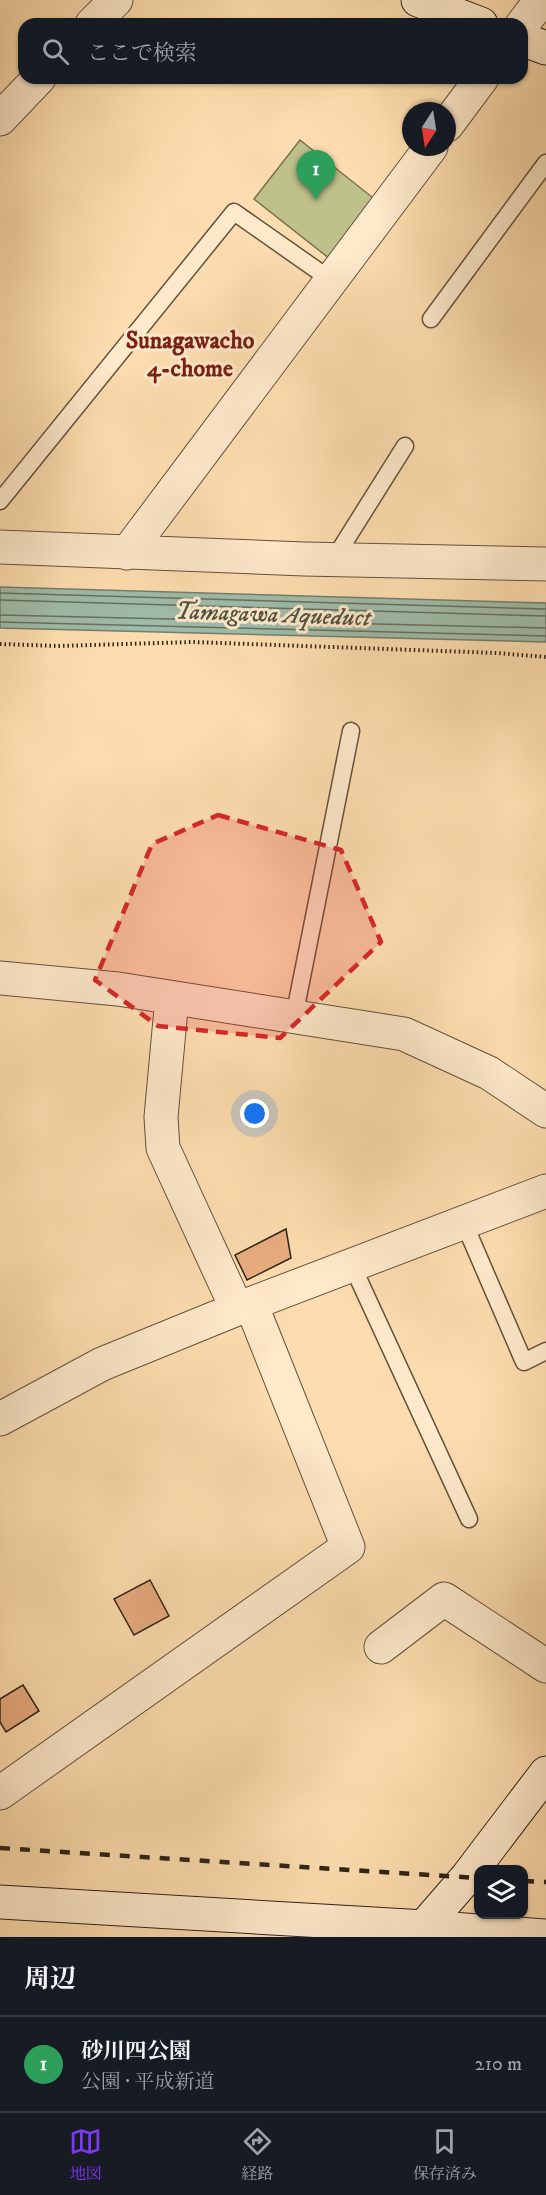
<!DOCTYPE html>
<html lang="ja">
<head>
<meta charset="utf-8">
<style>
  :root { --surface:#171b24; --page:#242831; --text:#f1f3f6; --muted:#9ea1a6; --line:#363941; --accent:#7c3aed }
  body { margin:0; font-family:"IM FELL DW Pica","Noto Serif JP",serif; background:var(--page); color:var(--text) }
  .controls { position:absolute; right:18px; bottom:18px; display:grid; overflow:hidden; border-radius:12px; box-shadow:0 2px 4px #0004 }
  .controls button { width:54px; height:54px; display:grid; place-items:center; padding:0; border:0; border-bottom:2px solid var(--line); background:var(--surface); color:var(--text); font:30px sans-serif }
  .compass { position:absolute; left:402px; top:102px; width:54px; height:54px; border-radius:50%; background:var(--surface); box-shadow:0 2px 4px #0004; rotate:192deg }
  .you { position:absolute; left:255px; top:1114px; width:21px; height:21px; margin:-15px; border:4px solid #fff; border-radius:50%; background:#1a73e8; box-shadow:0 0 0 9px #1a73e833 }
  .badge { display:grid; place-items:center; width:39px; height:39px; border-radius:50%; background:var(--accent); color:#fff; font-size:20px; font-weight:700 }
  .pin { position:absolute; translate:-50% -50px; filter:drop-shadow(0 2px 3px #0008) }
  .pin::after { content:''; position:absolute; top:32px; width:21px; height:18px; background:inherit; clip-path:polygon(0 0,100% 0,50% 100%) }
  .list { margin:0; padding:0; list-style:none }
  h2 { display:flex; justify-content:space-between; align-items:center; height:78px; margin:0; padding:0 24px; font-size:26px }
  h2 small { font-size:20px; font-weight:400; color:var(--muted) }
  .list li { display:grid; grid-template-columns:39px 1fr auto; gap:18px; align-items:center; box-sizing:border-box; height:96px; padding:0 24px; border-top:2px solid var(--line) }
  .list b { display:block; font-size:22px; white-space:nowrap }
  .list p { margin:0; font-size:20px; white-space:nowrap; color:var(--muted) }
  .list em { font-size:20px; font-style:normal; color:var(--muted) }
  .icon { flex:none; width:33px; height:33px; fill:none; stroke:currentColor; stroke-width:2; stroke-linecap:round; stroke-linejoin:round }
  .map { position:relative; flex:none; width:546px; height:1937px; overflow:hidden }
  .search { position:absolute; background:var(--surface); box-shadow:0 2px 4px #0004; left:18px; right:18px; top:18px; height:66px; display:flex; align-items:center; gap:15px; box-sizing:border-box; padding:0 21px; border-radius:18px; color:var(--muted); font-size:22px }
  .sheet { height:174px; background:var(--surface) }
  nav { display:flex; justify-content:space-around; align-items:center; box-sizing:border-box; height:84px; border-top:2px solid var(--line); background:var(--surface); font-size:16px; color:var(--muted) }
  nav a { display:grid; justify-items:center; gap:3px }
  nav .on { color:var(--accent) }
  .map>svg:first-child { display:block }
  .green { fill:#bfc18b; stroke:#767251; stroke-width:1.5 }
  .water { fill:#9fbcaa; stroke:#727f6f; stroke-width:1.5 }
  .lines { fill:none; stroke-linecap:round; stroke-linejoin:round }
  .shore { stroke:#667060; stroke-width:1.5 }
  .building { fill:#e8ac7f; stroke:#2e2417; stroke-width:1.5 }
  .lane-casing { stroke:#62523d; stroke-width:19 }
  .street-casing { stroke:#62523d; stroke-width:35 }
  .secondary-casing { stroke:#2e2417; stroke-width:35 }
  .path { stroke:#2e2417; stroke-width:4; stroke-dasharray:1.5 3; stroke-linecap:butt }
  .lane { stroke:#fee9cb; stroke-width:16 }
  .street { stroke:#fee9cb; stroke-width:33 }
  .secondary { stroke:#fee9cb; stroke-width:33 }
  .rail { stroke:#2e2417; stroke-width:4.5; stroke-dasharray:10 10; stroke-linecap:butt }
  .marked { fill:#d62828; fill-opacity:0.2; stroke:#d62828; stroke-width:4.5; stroke-dasharray:12 8; stroke-linejoin:round }
  .labels { text-anchor:middle; dominant-baseline:central; stroke-width:6; stroke-linejoin:round; paint-order:stroke }
  .neighbourhood-label { font-size:24px; font-weight:bold; fill:#7a1f14; stroke:#fee9cb }
  .water-label { font-size:24px; font-style:italic; fill:#505243; stroke:#fee9cb }
</style>
</head>
<body>
<div class="map">
<svg width="546" height="1937" viewBox="0 0 546 1937">
  <rect width="100%" height="100%" fill="#fdddaf"/>
  <filter id="stains"><feTurbulence type="fractalNoise" baseFrequency=".00333" numOctaves="4"/><feColorMatrix values="0 0 0 0 .2 0 0 0 0 .09 0 0 0 0 .02 0 0 0 .5 -.17"/></filter>
  <radialGradient id="worn" r=".72"><stop offset=".6" stop-color="#630" stop-opacity="0"/><stop offset="1" stop-color="#630" stop-opacity=".3"/></radialGradient>
  <path class="green" d="M300 140 377 201 330 259 254 199Z"/>
  <path class="water" d="M0 587 546 603V642L0 628Z"/>
  <g class="lines">
    <path class="shore" d="M0 593 546 609
      M0 600 546 616
      M0 615 546 628
      M0 622 546 636"/>
  </g>
  <path class="building" d="M286 1229 291 1258 247 1280 235 1255Z
    M150 1580 169 1616 134 1635 114 1599Z
    M23 1685 39 1711 6 1732 0 1722V1699Z"/>
  <g class="lines">
    <defs>
      <path id="lane" d="M431 319 546 163
        M0 501 234 212 331 280
        M334 559 405 446
        M294 1017 351 731
        M464 1223 524 1362 546 1351
        M352 1265 469 1519"/>
      <path id="street" d="M92 24 116 0
        M522 25 541 0
        M0 119 39 78
        M447 125 482 78
        M0 547 304 559 546 564
        M127 553 431 147
        M0 978 118 989 404 1034 489 1073 546 1111
        M172 998 161 1117 163 1148 237 1309
        M0 1419 102 1364 237 1309 546 1191
        M381 1647 444 1599 546 1666
        M0 1793 348 1547 251 1304"/>
      <path id="secondary" d="M418 0 481 24
        M522 39 546 48
        M0 1902 425 1927 546 1936
        M415 1937 467 1877 546 1773"/>
    </defs>
    <use href="#lane" class="lane-casing"/>
    <use href="#street" class="street-casing"/>
    <use href="#secondary" class="secondary-casing"/>
    <path class="path" d="M0 644 58 646 193 642 497 653 546 657"/>
    <use href="#lane" class="lane"/>
    <use href="#street" class="street"/>
    <use href="#secondary" class="secondary"/>
    <path class="rail" d="M0 1848 478 1878
      M524 1881 546 1882"/>
  </g>
  <path class="marked" d="M218 815 341 850 381 942 280 1038 158 1026 95 980 152 844Z"/>
  <g class="labels">
    <g class="neighbourhood-label">
      <text x="190" y="341">Sunagawacho<tspan x="190" dy="28">4-chome</tspan></text>
    </g>
    <g class="water-label">
      <text transform="translate(273 615) rotate(2)">Tamagawa Aqueduct</text>
    </g>
  </g>
  <rect width="100%" height="100%" filter="url(#stains)"/>
  <rect width="100%" height="100%" fill="url(#worn)"/>
</svg>
<div class="controls">
<button><svg class="icon" aria-label="layers" viewBox="0 0 24 24"><path d="M12 4l9 5-9 5-9-5zM3 14l9 5 9-5"/></svg></button>
</div>
<svg class="compass" viewBox="-18 -18 36 36"><path d="M0-13l5 13h-10z" fill="#e53935"/><path d="M0 13l5-13h-10z" fill="#9ea1a6"/></svg>
<div class="you"></div>
<div class="pin badge" style="left:316px;top:200px;background:#2e9e5b">1</div>
<div class="search"><svg class="icon" aria-label="search" viewBox="0 0 24 24"><circle cx="10" cy="10" r="6"/><path d="M15 15l6 6"/></svg>ここで検索</div>
</div>
<section class="sheet">
<h2>周辺<small></small></h2>
<ul class="list">
<li><span class="badge" style="background:#2e9e5b">1</span><div><b>砂川四公園</b><p>公園 · 平成新道</p></div><em>210 m</em></li>
</ul>
</section>
<nav>
<a class="on"><svg class="icon" aria-label="map" viewBox="0 0 24 24"><path d="M3 6l6-2 6 2 6-2v14l-6 2-6-2-6 2zM9 4v14M15 6v14"/></svg>地図</a>
<a><svg class="icon" aria-label="directions" viewBox="0 0 24 24"><path d="M12 3l9 9-9 9-9-9zM9 14v-3h6M13 9l2 2-2 2"/></svg>経路</a>
<a><svg class="icon" aria-label="saved" viewBox="0 0 24 24"><path d="M7 4h10v16l-5-4-5 4z"/></svg>保存済み</a>
</nav>
</body>
</html>
